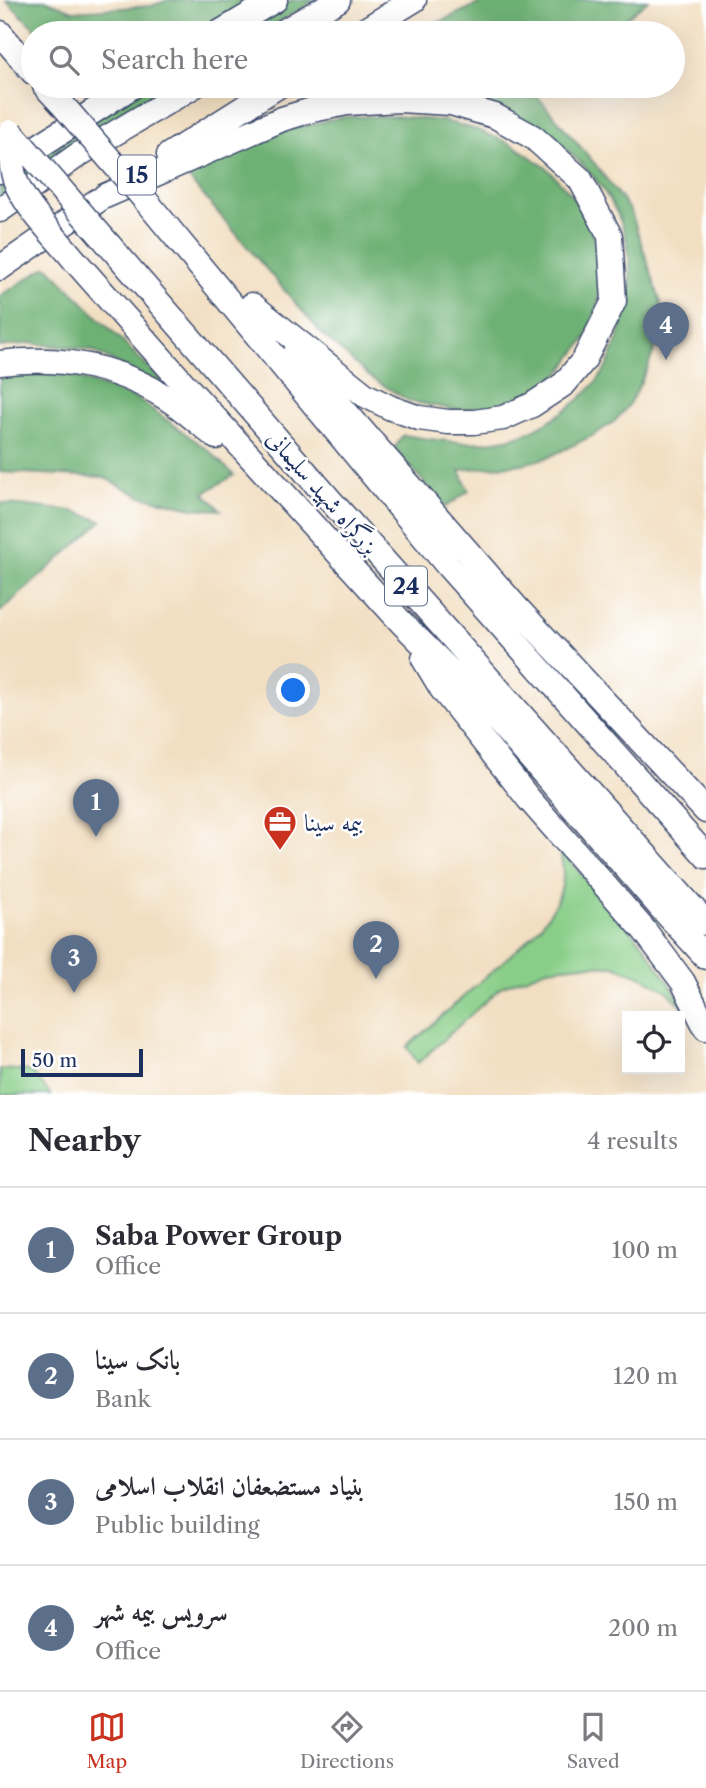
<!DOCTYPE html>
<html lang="en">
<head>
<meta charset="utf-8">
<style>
  :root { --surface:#fff; --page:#f2f2f3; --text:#2b2b33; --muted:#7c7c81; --line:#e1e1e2; --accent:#c8321e }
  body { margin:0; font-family:"Libre Caslon Text",Amiri,serif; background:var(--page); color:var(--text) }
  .controls { position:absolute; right:21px; bottom:21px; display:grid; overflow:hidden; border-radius:0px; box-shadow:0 7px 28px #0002 }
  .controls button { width:63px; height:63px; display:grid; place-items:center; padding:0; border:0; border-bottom:2px solid var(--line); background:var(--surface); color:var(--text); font:35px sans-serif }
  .scale { position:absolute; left:21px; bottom:18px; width:122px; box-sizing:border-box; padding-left:7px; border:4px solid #1b2f5e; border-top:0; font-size:19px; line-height:24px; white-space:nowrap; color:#1b2f5e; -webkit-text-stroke:5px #fff; paint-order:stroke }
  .you { position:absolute; left:294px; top:691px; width:24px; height:24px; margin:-18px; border:5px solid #fff; border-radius:50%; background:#1a73e8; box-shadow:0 0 0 10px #1a73e833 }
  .badge { display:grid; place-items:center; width:46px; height:46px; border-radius:50%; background:var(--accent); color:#fff; font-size:23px; font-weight:700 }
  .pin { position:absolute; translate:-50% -58px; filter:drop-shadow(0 2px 4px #0008) }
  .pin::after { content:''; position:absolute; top:37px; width:24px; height:21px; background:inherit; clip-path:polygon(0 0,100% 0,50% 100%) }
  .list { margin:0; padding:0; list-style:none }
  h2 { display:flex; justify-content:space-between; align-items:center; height:91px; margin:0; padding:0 28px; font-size:30px }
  h2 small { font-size:23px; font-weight:400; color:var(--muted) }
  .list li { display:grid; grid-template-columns:46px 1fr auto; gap:21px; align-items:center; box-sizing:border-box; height:126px; padding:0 28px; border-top:2px solid var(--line) }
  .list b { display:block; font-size:26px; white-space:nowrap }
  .list p { margin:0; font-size:23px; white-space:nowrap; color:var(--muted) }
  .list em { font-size:23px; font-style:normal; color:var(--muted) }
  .icon { flex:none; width:38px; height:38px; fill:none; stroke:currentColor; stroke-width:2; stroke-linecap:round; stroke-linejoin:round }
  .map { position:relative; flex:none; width:706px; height:1095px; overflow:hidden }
  .search { position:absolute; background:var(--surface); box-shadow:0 7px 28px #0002; left:21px; right:21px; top:21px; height:77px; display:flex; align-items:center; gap:18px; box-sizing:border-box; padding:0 24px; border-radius:38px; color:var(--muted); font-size:26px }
  .sheet { height:595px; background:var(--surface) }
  nav { display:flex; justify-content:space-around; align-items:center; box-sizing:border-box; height:98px; border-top:2px solid var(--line); background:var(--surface); font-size:19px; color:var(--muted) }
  nav a { display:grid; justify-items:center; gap:4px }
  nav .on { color:var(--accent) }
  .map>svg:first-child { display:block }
  .green { fill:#89ce88; stroke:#527e73; stroke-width:2 }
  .forest { fill:#6eb174; stroke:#447069; stroke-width:2 }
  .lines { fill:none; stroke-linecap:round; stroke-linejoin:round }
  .highway-casing { stroke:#3b496d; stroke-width:27 }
  .highway { stroke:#fff; stroke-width:24 }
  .highway-bridge-casing { stroke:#3b496d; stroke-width:27; stroke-linecap:butt }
  .highway-bridge { stroke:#fff; stroke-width:24 }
  .labels { text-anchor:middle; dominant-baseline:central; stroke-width:5; stroke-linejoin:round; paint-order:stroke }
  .shield { fill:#fff; stroke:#5f6d8e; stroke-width:2 }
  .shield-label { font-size:23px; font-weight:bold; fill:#1b2f5e }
  .street-label { font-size:24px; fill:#1b2f5e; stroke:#fff }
  .poi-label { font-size:24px; fill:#1b2f5e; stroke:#fff; text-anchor:start }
</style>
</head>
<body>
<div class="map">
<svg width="706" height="1095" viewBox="0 0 706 1095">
  <rect width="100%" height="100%" fill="#fff"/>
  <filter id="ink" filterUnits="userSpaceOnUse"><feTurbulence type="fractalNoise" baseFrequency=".0143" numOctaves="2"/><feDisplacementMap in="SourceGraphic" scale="14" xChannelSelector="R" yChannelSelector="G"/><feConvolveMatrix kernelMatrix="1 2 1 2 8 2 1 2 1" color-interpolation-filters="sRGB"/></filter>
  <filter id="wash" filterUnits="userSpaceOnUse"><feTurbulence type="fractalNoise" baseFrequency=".00686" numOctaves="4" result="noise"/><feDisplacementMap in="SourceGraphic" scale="28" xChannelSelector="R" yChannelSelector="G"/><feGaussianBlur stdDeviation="1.57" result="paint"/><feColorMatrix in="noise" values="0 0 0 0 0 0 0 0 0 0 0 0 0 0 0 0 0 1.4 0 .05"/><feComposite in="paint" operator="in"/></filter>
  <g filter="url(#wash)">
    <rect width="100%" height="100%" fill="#f2dfc2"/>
    <path class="green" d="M560 850 643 944 689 1013 667 991 643 977 614 966 582 965 547 969 501 987 418 1063 407 1047 534 934C547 918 561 901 563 879 564 870 561 859 560 850Z
      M0 1069 31 1071 51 1095H0Z"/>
    <path class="forest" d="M6 0H45L73 11 151 6 168 0H258L201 33H39Z
      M292 0H316L260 33H235Z
      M487 0H648L608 33H415Z
      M148 86H172L0 200V182L115 106Z
      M318 86H548L537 96 595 164 631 212 661 303 663 327 647 369 636 392 627 407 615 421 594 435 549 457 523 464 460 470 469 491 446 507 394 449 403 435C442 441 485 449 524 434 552 422 585 399 603 373 607 367 609 360 612 354 631 311 638 259 618 215 602 182 574 152 544 133 530 124 496 115 479 110 463 104 440 93 424 91 415 90 406 91 397 91 372 90 348 90 323 94Z
      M395 116 444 121 478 130 513 145 548 169 571 194 591 226 601 263 598 305 586 338 560 373 525 397 498 408 455 410 409 401 370 377 322 334 184 173 281 131 342 117Z
      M47 266 176 395 92 350 30 343 0 347V296Z
      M16 372 69 375 138 399 208 450 234 475 204 493 221 510 192 508 140 496 103 477 0 472V373Z
      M0 503 73 511 102 521 0 612Z"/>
  </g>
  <g filter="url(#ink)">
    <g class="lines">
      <defs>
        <path id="highway" d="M0 33 33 72
          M219 33 275 0
          M281 33 338 0
          M360 33 414 0
          M45 86 61 103
          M169 155 278 86
          M0 171 133 86
          M105 196 282 119 312 110 347 103 399 100 451 103 495 116 533 137 580 179 610 236 614 301 584 360 564 384 532 405 503 418 474 422H448L419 418 391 408 365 395 252 305
          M146 201 448 566 706 856
          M0 210 78 155 194 86
          M110 246 329 499 706 923
          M76 262 183 383 401 622 483 704 663 910 706 957
          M0 268 97 201
          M295 354 515 606 706 811
          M0 363C60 356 114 365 165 397 183 408 200 424 216 437
          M424 659 442 689 528 798 644 930 683 982 706 1028"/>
      </defs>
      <use href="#highway" class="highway-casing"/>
      <use href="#highway" class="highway"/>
      <defs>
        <path id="highway-bridge" d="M61 103 146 201
          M11 132 110 246
          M11 132C10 150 10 170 18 187 32 215 57 238 76 262"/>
      </defs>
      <use href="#highway-bridge" class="highway-bridge-casing"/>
      <use href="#highway-bridge" class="highway-bridge"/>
    </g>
  </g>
  <defs>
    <symbol id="office-pin" viewBox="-11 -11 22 30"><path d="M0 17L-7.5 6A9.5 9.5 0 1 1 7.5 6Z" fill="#c8321e" stroke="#fff"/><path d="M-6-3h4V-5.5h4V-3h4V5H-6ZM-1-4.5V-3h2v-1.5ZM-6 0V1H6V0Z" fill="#fff"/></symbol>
  </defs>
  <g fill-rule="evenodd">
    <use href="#office-pin" x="261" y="803" width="38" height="52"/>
  </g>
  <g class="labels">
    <g class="shield">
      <rect x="118" y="155.5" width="38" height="39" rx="5"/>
      <rect x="385" y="566.5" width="42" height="39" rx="5"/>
    </g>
    <g class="shield-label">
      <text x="137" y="175">15</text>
      <text x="406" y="586">24</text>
    </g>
    <g class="street-label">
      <text transform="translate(323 492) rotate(49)">بزرگراه شهید سلیمانی</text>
    </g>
    <g class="poi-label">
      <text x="304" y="822">بیمه سینا</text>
    </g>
  </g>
</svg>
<div class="controls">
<button><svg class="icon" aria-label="locate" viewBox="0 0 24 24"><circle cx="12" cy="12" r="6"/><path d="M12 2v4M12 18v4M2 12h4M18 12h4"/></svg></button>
</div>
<div class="scale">50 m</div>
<div class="you"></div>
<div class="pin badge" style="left:96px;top:837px;background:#5c6f8a">1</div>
<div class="pin badge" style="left:376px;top:979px;background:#5c6f8a">2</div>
<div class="pin badge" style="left:74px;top:993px;background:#5c6f8a">3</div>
<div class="pin badge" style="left:666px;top:360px;background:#5c6f8a">4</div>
<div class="search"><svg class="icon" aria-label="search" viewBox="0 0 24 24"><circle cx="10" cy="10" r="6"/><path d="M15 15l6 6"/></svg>Search here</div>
</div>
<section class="sheet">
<h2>Nearby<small>4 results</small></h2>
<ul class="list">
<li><span class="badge" style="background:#5c6f8a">1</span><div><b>Saba Power Group</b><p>Office</p></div><em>100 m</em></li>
<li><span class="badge" style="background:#5c6f8a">2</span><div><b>بانک سینا</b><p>Bank</p></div><em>120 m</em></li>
<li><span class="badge" style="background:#5c6f8a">3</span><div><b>بنیاد مستضعفان انقلاب اسلامی</b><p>Public building</p></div><em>150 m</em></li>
<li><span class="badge" style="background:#5c6f8a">4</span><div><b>سرویس بیمه شهر</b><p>Office</p></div><em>200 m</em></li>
</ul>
</section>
<nav>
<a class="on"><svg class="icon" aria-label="map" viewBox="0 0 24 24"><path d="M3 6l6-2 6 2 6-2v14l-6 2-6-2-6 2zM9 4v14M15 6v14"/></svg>Map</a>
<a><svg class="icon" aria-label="directions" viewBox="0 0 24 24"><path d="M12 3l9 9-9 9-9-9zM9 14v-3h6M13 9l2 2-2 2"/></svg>Directions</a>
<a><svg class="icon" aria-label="saved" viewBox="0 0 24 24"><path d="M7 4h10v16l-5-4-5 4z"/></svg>Saved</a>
</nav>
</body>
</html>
